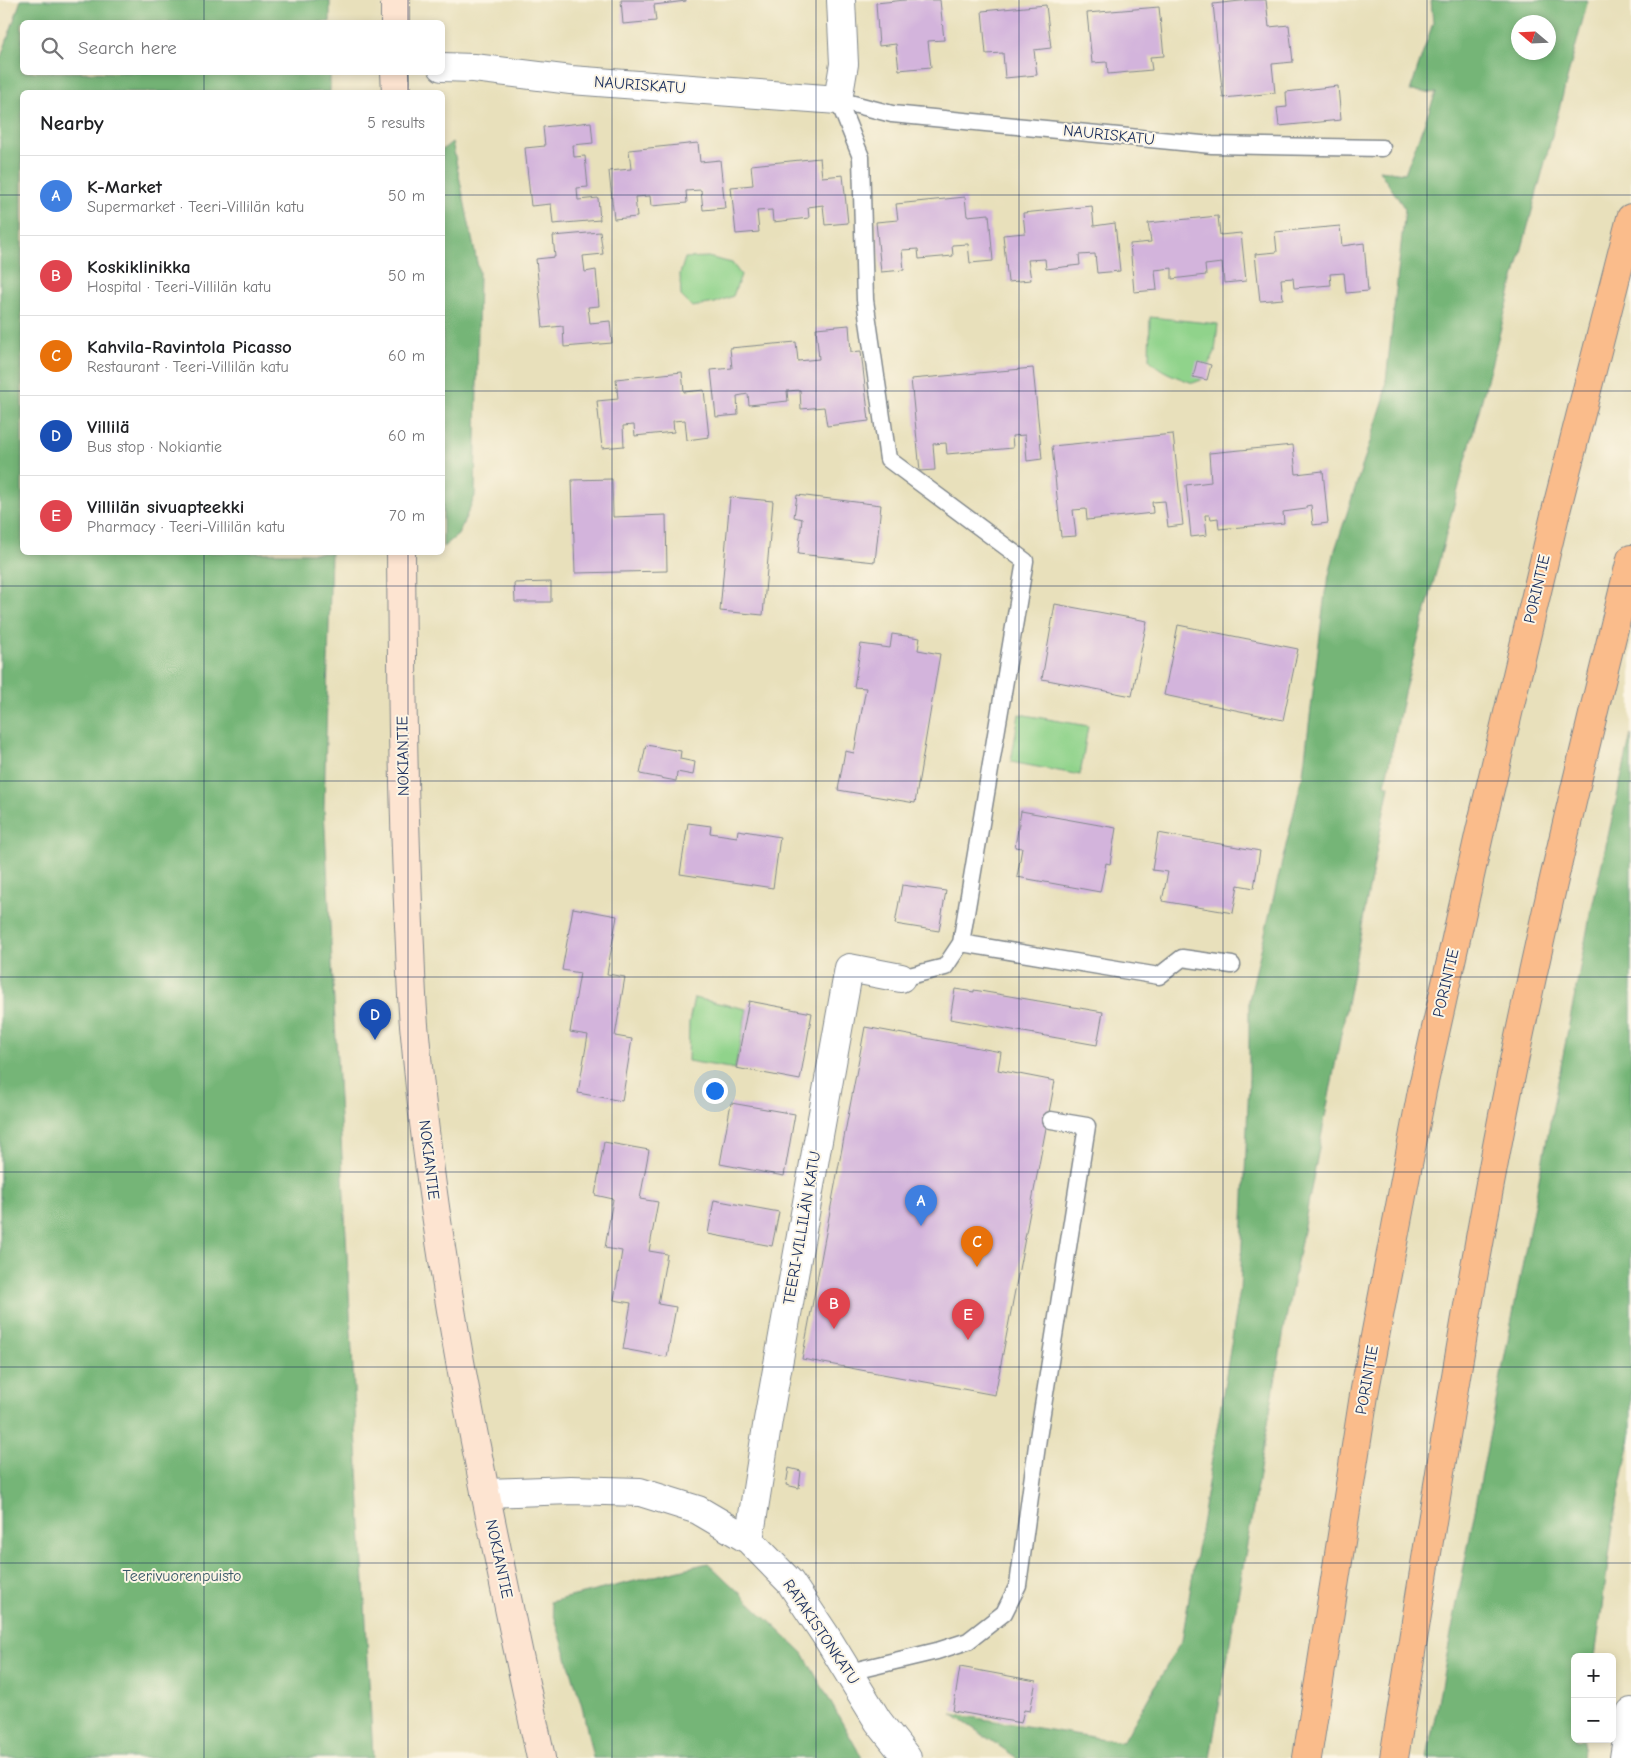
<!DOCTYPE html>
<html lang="en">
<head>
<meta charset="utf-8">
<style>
  :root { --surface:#fff; --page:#f6f6f6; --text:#202124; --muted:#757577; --line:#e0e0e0; --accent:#0f766e }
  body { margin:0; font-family:"Comic Neue",sans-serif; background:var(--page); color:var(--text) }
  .controls { position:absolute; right:15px; bottom:15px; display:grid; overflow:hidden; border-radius:8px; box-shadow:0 2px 8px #0003 }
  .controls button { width:45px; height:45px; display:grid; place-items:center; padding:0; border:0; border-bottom:1px solid var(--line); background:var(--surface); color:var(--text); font:25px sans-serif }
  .compass { position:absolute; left:1511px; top:15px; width:45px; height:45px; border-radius:50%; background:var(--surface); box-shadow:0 2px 8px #0003; rotate:289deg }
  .you { position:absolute; left:714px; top:1090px; width:18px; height:18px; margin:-12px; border:4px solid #fff; border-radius:50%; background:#1a73e8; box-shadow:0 0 0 8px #1a73e833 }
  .badge { display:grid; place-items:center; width:32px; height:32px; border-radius:50%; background:var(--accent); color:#fff; font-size:16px; font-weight:700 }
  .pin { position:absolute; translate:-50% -41px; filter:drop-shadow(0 1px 2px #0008) }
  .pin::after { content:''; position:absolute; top:26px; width:18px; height:15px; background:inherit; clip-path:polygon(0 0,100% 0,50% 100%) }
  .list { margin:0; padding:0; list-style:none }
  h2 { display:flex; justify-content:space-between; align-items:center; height:65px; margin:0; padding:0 20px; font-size:21px }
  h2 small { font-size:16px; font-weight:400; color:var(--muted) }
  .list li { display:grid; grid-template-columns:32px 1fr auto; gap:15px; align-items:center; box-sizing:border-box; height:80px; padding:0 20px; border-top:1px solid var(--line) }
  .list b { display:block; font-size:19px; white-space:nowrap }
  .list p { margin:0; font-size:16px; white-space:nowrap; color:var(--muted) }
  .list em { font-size:16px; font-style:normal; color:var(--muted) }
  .icon { flex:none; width:28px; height:28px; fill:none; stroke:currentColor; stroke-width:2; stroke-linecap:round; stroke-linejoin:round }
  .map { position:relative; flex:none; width:1631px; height:1758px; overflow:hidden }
  .search { position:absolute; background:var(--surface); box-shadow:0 2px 8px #0003; left:20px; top:20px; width:425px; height:55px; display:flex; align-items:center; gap:12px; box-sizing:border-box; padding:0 18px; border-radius:8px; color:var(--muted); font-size:19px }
  .panel { position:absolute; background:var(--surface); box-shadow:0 2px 8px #0003; left:20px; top:90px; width:425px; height:465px; border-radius:8px }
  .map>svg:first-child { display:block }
  .green { fill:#90d38b; stroke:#568174 }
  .forest { fill:#74b577; stroke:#48726a; fill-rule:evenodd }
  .building { fill:#d3b4dc }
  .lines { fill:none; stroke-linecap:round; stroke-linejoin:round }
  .service-casing { stroke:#82888c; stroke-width:19 }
  .minor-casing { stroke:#82888c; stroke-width:30 }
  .secondary-casing { stroke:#82888c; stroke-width:30 }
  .motorway-casing { stroke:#82888c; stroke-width:30 }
  .service { stroke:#fff; stroke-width:16 }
  .minor { stroke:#fff; stroke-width:28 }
  .secondary { stroke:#fde4d1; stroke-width:28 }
  .motorway { stroke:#fabc8b; stroke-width:28 }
  .grid { fill:none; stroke:#1b2f5e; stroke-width:1; stroke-opacity:0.55 }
  .labels { text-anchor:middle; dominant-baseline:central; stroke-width:4; stroke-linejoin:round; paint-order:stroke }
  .street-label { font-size:16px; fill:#1b2f5e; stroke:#fcf5e5 }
  .park-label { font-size:16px; fill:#385869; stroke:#fcf5e5 }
</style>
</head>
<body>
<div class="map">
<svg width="1631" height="1758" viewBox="0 0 1631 1758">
  <rect width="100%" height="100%" fill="#fcf5e5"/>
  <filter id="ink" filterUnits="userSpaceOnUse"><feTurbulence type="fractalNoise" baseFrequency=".02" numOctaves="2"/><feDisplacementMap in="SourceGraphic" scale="10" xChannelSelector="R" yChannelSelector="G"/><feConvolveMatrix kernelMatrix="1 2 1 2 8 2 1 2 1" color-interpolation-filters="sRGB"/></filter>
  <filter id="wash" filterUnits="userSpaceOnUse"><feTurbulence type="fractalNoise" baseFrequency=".0096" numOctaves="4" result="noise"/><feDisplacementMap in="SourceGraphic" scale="20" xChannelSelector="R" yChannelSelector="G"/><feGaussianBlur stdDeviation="1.12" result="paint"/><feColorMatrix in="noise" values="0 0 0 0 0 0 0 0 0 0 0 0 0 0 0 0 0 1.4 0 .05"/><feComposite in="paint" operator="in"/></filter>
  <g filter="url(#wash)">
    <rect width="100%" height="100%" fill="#e8e0bb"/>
    <path class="green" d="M708 257 732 263 741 275 733 296 715 303 692 307 681 296 680 274 685 258Z
      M1150 317 1218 324 1215 352 1201 380 1193 383C1177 377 1160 372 1149 359Z
      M1019 714 1088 726 1080 775 1011 762Z
      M694 998 747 1009 735 1069 688 1061 689 1022Z"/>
    <path class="forest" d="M21 0H330V22H22V72L330 73V92H22V552L331 553 324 808 373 1758H0V60Z
      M1431 0H1588L1404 693 1385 784 1389 786 1286 1319 1210 1758H1017L952 1714 1123 1742 1182 1640 1240 1290 1249 1080V1000L1303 774 1325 593 1335 550 1384 399 1405 209 1379 170 1405 173 1436 93 1410 91 1433 23ZM1518 22H1548V52H1518Z
      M452 142 479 272 475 496 458 535 443 547 442 150Z
      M1631 735V1437L1615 1513 1595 1657H1575V1739H1584L1582 1758H1427L1590 916Z
      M708 1563 803 1653 862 1758H593L582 1706 550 1602Z"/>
    <g id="blocks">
      <path class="building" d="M621 0H686V1L654 5 656 21 623 24Z
        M905 0H940L944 40 928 41 931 67 899 70 896 44 879 46 876 3Z
        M1249 0H1266L1269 27 1289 25 1293 62 1272 64 1275 93 1223 98 1213 4Z
        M1046 5 1051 48 1034 50 1037 75 1005 78 1003 53 986 54 982 11Z
        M1159 7 1164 56 1150 57 1152 70 1108 74 1107 62 1092 63 1087 13Z
        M1338 86 1341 120 1279 126 1277 108 1287 107 1286 92Z
        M591 122 593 143 573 145 574 157 585 156 588 187 577 188 578 200 598 198 600 220 553 224 551 204 531 206 525 148 545 146 543 127Z
        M698 143 700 162 720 160 725 208 703 210 701 190 686 191 687 203 651 206 650 196 635 197 637 217 614 219 609 171 631 169 629 150Z
        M820 158 822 177 843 175 848 223 825 225 823 205 808 207 809 218 773 222 772 210 757 211 759 232 736 234 731 187 753 185 751 165Z
        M965 197 967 216 989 214 993 261 970 263 968 244 952 245 953 256 919 259 918 249 902 250 904 270 881 272 876 222 898 220 896 204Z
        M1092 206 1094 226 1115 223 1120 271 1097 273 1095 254 1079 255 1080 265 1046 269 1045 259 1028 260 1031 280 1008 282 1003 235 1025 233 1023 213Z
        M1218 216 1220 235 1241 233 1246 281 1224 283 1222 263 1205 265 1206 275 1172 279V268L1155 270 1157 290 1134 292 1130 244 1151 242 1148 223Z
        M1340 226 1342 246 1364 243 1368 291 1346 293 1344 273 1330 274 1331 285 1294 288 1293 278 1281 279 1283 299 1260 301 1255 254 1277 252 1275 232Z
        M600 232 603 254 583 256 585 272 596 270 599 306 588 307 590 323 610 321 612 343 564 347 563 326 543 328 536 259 555 257 553 236Z
        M849 325 851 352 861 351 869 421 827 426 824 407 801 409 800 390 787 391 788 401 749 405 748 394 737 396 738 415 716 417 711 370 732 368 730 348 796 342 798 361 819 359 816 328Z
        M1197 361 1211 365 1207 380 1193 377Z
        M1033 368 1042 459 1027 461 1025 435 1012 436 1013 448 947 454 946 443 933 444 935 470 920 471 911 379Z
        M682 372 684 392 704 390 709 437 687 440 685 420 673 421 674 432 635 436 634 425 623 426 624 446 602 448 597 401 618 399 616 379Z
        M1173 434 1183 525 1168 527 1165 501 1152 502 1153 513 1087 520 1086 509 1073 510 1076 536 1061 537 1052 446Z
        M1293 445 1296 474 1323 471 1328 523 1313 525 1311 505 1306 506V509L1283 512 1284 523 1219 529 1218 518 1211 519 1210 515H1205L1207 535 1191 537 1186 485 1211 482 1209 453Z
        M612 479 613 517 666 515 667 571 575 573 572 480Z
        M797 495 881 505 875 562 798 554 802 519 794 517Z
        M730 497 773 501 763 615 720 611Z
        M551 582V602H515L514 583Z
        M1055 604 1147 621 1132 696 1042 679Z
        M1178 625 1298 649 1283 720 1164 695Z
        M892 634 920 638 918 650 940 654 915 803 838 790 845 751 854 753 866 688 854 687 861 644 890 648Z
        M646 745 681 751 680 759 695 762 693 775 677 772 676 781 640 774Z
        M1021 811 1116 828 1110 864 1106 863 1100 892 1017 877 1022 848 1015 847Z
        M688 823 711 826 710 833 737 837 738 830 780 837 773 888 680 874Z
        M1158 833 1260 851 1254 888 1238 885 1233 913 1162 901 1168 872 1152 870Z
        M902 885 946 891 939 931 895 924Z
        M573 908 617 916 607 974 625 977 615 1036 632 1039 622 1101 578 1093 588 1035 570 1032 580 973 562 970Z
        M955 989 974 992V990L1103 1012 1097 1045 950 1019Z
        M749 1001 812 1013 800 1080 736 1068Z
        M865 1027 1001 1052 998 1070 1055 1081 995 1395 802 1359Z
        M731 1103 795 1114 784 1176 720 1164Z
        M604 1142 649 1150 640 1199 658 1202 649 1251 667 1254 658 1304 676 1307 667 1357 623 1349 631 1303 614 1300 622 1251 605 1248 613 1199 595 1195Z
        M714 1200 779 1212 772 1246 708 1234Z
        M789 1468 801 1471 799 1488 786 1485Z
        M960 1667 1036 1681 1030 1711 1024 1710 1021 1723 953 1711Z"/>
    </g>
  </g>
  <g filter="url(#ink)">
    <use href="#blocks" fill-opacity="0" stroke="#82888c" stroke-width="1"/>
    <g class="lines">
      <defs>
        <path id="service" d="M838 100 861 157 865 300 888 459 1025 561 961 943 945 967 901 978
          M838 100 892 114 1212 145 1382 148
          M961 943 1159 976 1182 958 1232 965
          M849 1672 937 1651 968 1641 1004 1613 1018 1585 1038 1438 1087 1126 1051 1120"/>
        <path id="minor" d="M442 67 474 68 571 80 838 100 844 64 841 0
          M485 1493 571 1490 640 1492 698 1510 749 1540 790 1582 826 1636 878 1721 907 1758
          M749 1540 768 1420 849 968 901 978
          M1624 1758 1631 1712"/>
        <path id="secondary" d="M395 0V22
          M395 72 396 92
          M401 552C402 677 403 801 409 925 411 962 411 999 415 1035 436 1279 490 1519 541 1758"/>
        <path id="motorway" d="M1307 1758 1365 1389 1422 1091 1480 831 1556 511 1631 218
          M1394 1758C1429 1542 1462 1325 1504 1110 1541 925 1586 742 1631 559"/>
      </defs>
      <use href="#service" class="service-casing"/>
      <use href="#minor" class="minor-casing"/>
      <use href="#secondary" class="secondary-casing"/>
      <use href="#motorway" class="motorway-casing"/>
      <use href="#service" class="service"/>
      <use href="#minor" class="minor"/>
      <use href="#secondary" class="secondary"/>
      <use href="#motorway" class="motorway"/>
    </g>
  </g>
  <path class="grid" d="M204 0V22M408 0V22M612 0V1758M816 0V1758M1019 0V1758M1223 0V1758M1427 0V1758M204 72V92M408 72V92M0 195H22M442 195H1631M0 391H22M442 391H1631M204 552V1758M408 552V1758M0 586H1631M0 781H1631M0 977H1631M0 1172H1631M0 1367H1631M0 1563H1631"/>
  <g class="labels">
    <g class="street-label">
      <text transform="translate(640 85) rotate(4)">NAURISKATU</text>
      <text transform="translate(1109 135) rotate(6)">NAURISKATU</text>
      <text transform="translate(1537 589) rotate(-77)">PORINTIE</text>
      <text transform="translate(403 756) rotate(-91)">NOKIANTIE</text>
      <text transform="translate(1446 983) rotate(-77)">PORINTIE</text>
      <text transform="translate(429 1160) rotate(83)">NOKIANTIE</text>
      <text transform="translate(802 1228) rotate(-80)">TEERI-VILLILÄN KATU</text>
      <text transform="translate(1367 1380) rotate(-80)">PORINTIE</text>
      <text transform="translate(499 1559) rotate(78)">NOKIANTIE</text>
      <text transform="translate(821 1632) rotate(56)">RATAKISTONKATU</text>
    </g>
    <g class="park-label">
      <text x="182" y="1576">Teerivuorenpuisto</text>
    </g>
  </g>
</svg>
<div class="controls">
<button>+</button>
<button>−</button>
</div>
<svg class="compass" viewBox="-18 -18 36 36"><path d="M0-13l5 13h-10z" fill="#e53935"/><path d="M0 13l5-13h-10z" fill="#757577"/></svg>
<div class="you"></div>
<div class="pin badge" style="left:921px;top:1226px;background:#3f7fe0">A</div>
<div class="pin badge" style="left:834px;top:1329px;background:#e0444e">B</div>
<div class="pin badge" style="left:977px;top:1267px;background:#e8710a">C</div>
<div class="pin badge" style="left:375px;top:1040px;background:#1a4fb4">D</div>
<div class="pin badge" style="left:968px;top:1340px;background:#e0444e">E</div>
<div class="search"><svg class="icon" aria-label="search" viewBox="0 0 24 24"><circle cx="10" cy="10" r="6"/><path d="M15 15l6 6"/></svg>Search here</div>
<section class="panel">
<h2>Nearby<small>5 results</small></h2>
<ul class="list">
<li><span class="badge" style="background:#3f7fe0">A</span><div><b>K-Market</b><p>Supermarket · Teeri-Villilän katu</p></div><em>50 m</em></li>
<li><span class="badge" style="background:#e0444e">B</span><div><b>Koskiklinikka</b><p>Hospital · Teeri-Villilän katu</p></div><em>50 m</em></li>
<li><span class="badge" style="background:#e8710a">C</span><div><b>Kahvila-Ravintola Picasso</b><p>Restaurant · Teeri-Villilän katu</p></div><em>60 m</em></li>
<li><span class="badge" style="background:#1a4fb4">D</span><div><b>Villilä</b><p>Bus stop · Nokiantie</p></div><em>60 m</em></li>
<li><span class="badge" style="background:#e0444e">E</span><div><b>Villilän sivuapteekki</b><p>Pharmacy · Teeri-Villilän katu</p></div><em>70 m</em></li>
</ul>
</section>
</div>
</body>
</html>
